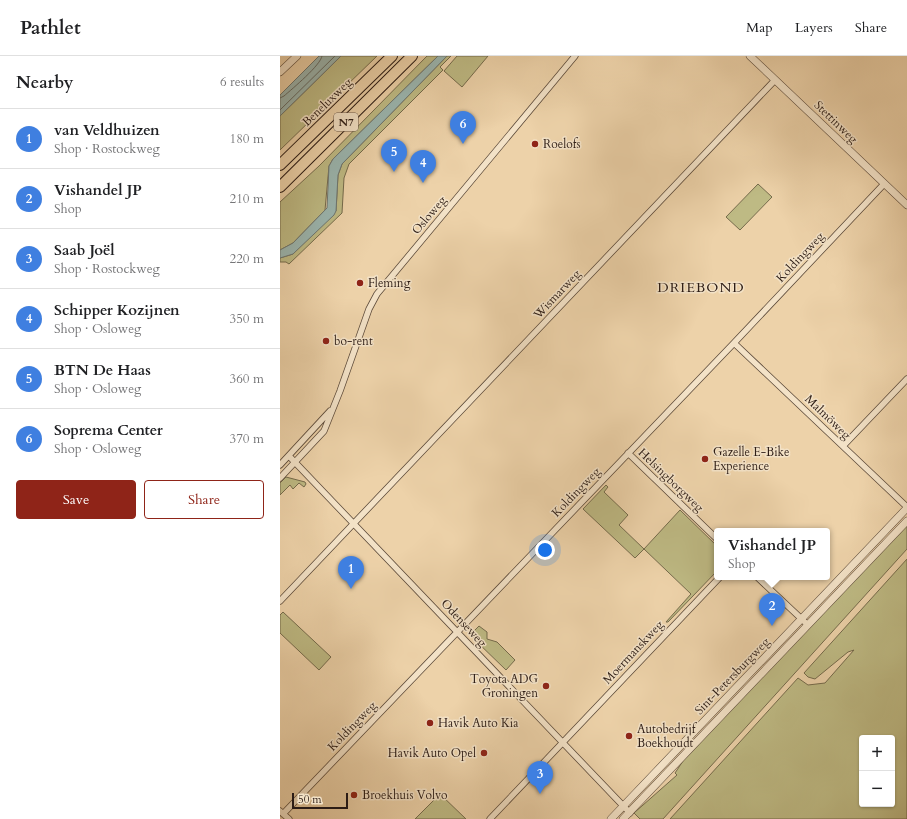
<!DOCTYPE html>
<html lang="en">
<head>
<meta charset="utf-8">
<style>
  :root { --surface:#fff; --page:#f2f2f2; --text:#202124; --muted:#757577; --line:#e0e0e0; --accent:#8f2418 }
  body { margin:0; font-family:Cardo,serif; background:var(--page); color:var(--text) }
  .controls { position:absolute; right:12px; bottom:12px; display:grid; overflow:hidden; border-radius:4px; box-shadow:0 1px 3px #0004 }
  .controls button { width:36px; height:36px; display:grid; place-items:center; padding:0; border:0; border-bottom:1px solid var(--line); background:var(--surface); color:var(--text); font:20px sans-serif }
  .scale { position:absolute; left:12px; bottom:10px; width:56px; box-sizing:border-box; padding-left:4px; border:2px solid #2c1c15; border-top:0; font-size:11px; line-height:14px; white-space:nowrap; color:#2c1c15; -webkit-text-stroke:3px #f3e2c7; paint-order:stroke }
  .you { position:absolute; left:265px; top:494px; width:14px; height:14px; margin:-10px; border:3px solid #fff; border-radius:50%; background:#1a73e8; box-shadow:0 0 0 6px #1a73e833 }
  .badge { display:grid; place-items:center; width:26px; height:26px; border-radius:50%; background:var(--accent); color:#fff; font-size:13px; font-weight:700 }
  .pin { position:absolute; translate:-50% -33px; filter:drop-shadow(0 1px 2px #0008) }
  .pin::after { content:''; position:absolute; top:21px; width:14px; height:12px; background:inherit; clip-path:polygon(0 0,100% 0,50% 100%) }
  .popup { position:absolute; left:434px; top:472px; width:116px; height:52px; box-sizing:border-box; display:grid; place-content:center; border-radius:4px; background:var(--surface); filter:drop-shadow(0 1px 3px #0005); font-size:13px; white-space:nowrap; color:var(--muted) }
  .popup b { font-size:15px; color:var(--text) }
  .popup::after { content:''; position:absolute; left:50%; top:100%; margin-left:-8px; border:8px solid transparent; border-top-color:var(--surface) }
  .list { margin:0; padding:0; list-style:none }
  h2 { display:flex; justify-content:space-between; align-items:center; height:52px; margin:0; padding:0 16px; font-size:17px }
  h2 small { font-size:13px; font-weight:400; color:var(--muted) }
  .list li { display:grid; grid-template-columns:26px 1fr auto; gap:12px; align-items:center; box-sizing:border-box; height:60px; padding:0 16px; border-top:1px solid var(--line) }
  .list b { display:block; font-size:15px; white-space:nowrap }
  .list p { margin:0; font-size:13px; white-space:nowrap; color:var(--muted) }
  .list em { font-size:13px; font-style:normal; color:var(--muted) }
  .actions { display:flex; gap:8px; padding:12px 16px }
  .actions a { flex:1; padding:9px 0; border:1px solid var(--accent); border-radius:4px; text-align:center; font-size:14px; color:var(--accent) }
  .actions .main { background:var(--accent); color:#fff }
  .map { position:relative; flex:none; width:627px; height:763px; overflow:hidden }
  header { display:flex; align-items:center; gap:24px; box-sizing:border-box; height:56px; padding:0 20px; background:var(--surface); border-bottom:1px solid var(--line) }
  header strong { font-size:19px }
  nav { display:flex; gap:22px; margin-inline-start:auto; font-size:14px }
  main { display:flex }
  aside { flex:1; background:var(--surface) }
  .map>svg:first-child { display:block }
  .green { fill:#beba84; stroke:#756b4c; fill-rule:evenodd }
  .water { fill:#9bb6b0; stroke:#6f7872 }
  .lines { fill:none; stroke-linecap:round; stroke-linejoin:round }
  .shore { stroke:#646962; stroke-width:1 }
  .minor-casing { stroke:#5c4a3a; stroke-width:7 }
  .tertiary-casing { stroke:#5c4a3a; stroke-width:8 }
  .trunk-casing { stroke:#2c1c15; stroke-width:12 }
  .minor { stroke:#f3e2c7; stroke-width:5.5 }
  .tertiary { stroke:#f3e2c7; stroke-width:7 }
  .trunk { stroke:#edd2a9; stroke-width:10 }
  .poi-dot { fill:#8f2418; stroke:#f3e2c7; stroke-width:1.5 }
  .labels { text-anchor:middle; dominant-baseline:central; stroke-width:3; stroke-linejoin:round; paint-order:stroke }
  .shield { fill:#f3e2c7; stroke:#68574a; stroke-width:1 }
  .shield-label { font-size:11px; font-weight:bold; fill:#2c1c15 }
  .street-label { font-size:12px; fill:#2c1c15; stroke:#f3e2c7 }
  .poi-label { font-size:12px; fill:#2c1c15; stroke:#f3e2c7; text-anchor:start }
  .quarter-label { font-size:14px; letter-spacing:1px; fill:#2c1c15; stroke:#f3e2c7 }
</style>
</head>
<body>
<header>
<strong>Pathlet</strong>
<nav><a>Map</a><a>Layers</a><a>Share</a></nav>
</header>
<main>
<aside>
<h2>Nearby<small>6 results</small></h2>
<ul class="list">
<li><span class="badge" style="background:#3f7fe0">1</span><div><b>van Veldhuizen</b><p>Shop · Rostockweg</p></div><em>180 m</em></li>
<li><span class="badge" style="background:#3f7fe0">2</span><div><b>Vishandel JP</b><p>Shop</p></div><em>210 m</em></li>
<li><span class="badge" style="background:#3f7fe0">3</span><div><b>Saab Joël</b><p>Shop · Rostockweg</p></div><em>220 m</em></li>
<li><span class="badge" style="background:#3f7fe0">4</span><div><b>Schipper Kozijnen</b><p>Shop · Osloweg</p></div><em>350 m</em></li>
<li><span class="badge" style="background:#3f7fe0">5</span><div><b>BTN De Haas</b><p>Shop · Osloweg</p></div><em>360 m</em></li>
<li><span class="badge" style="background:#3f7fe0">6</span><div><b>Soprema Center</b><p>Shop · Osloweg</p></div><em>370 m</em></li>
</ul>
<div class="actions"><a class="main">Save</a><a>Share</a></div>
</aside>
<div class="map">
<svg width="627" height="763" viewBox="0 0 627 763">
  <rect width="100%" height="100%" fill="#edd2a9"/>
  <filter id="stains"><feTurbulence type="fractalNoise" baseFrequency=".005" numOctaves="4"/><feColorMatrix values="0 0 0 0 .2 0 0 0 0 .09 0 0 0 0 .02 0 0 0 .5 -.17"/></filter>
  <radialGradient id="worn" r=".72"><stop offset=".6" stop-color="#630" stop-opacity="0"/><stop offset="1" stop-color="#630" stop-opacity=".3"/></radialGradient>
  <path class="green" d="M61 0H97L0 94V60Z
    M147 0H158L53 103 49 110 45 154 13 187 0 194V146L39 110Z
    M167 0H171L160 11 163 14 69 108 64 122 62 157 9 208 6 206H0V202L13 198 56 155 58 119 62 108Z
    M177 0H208L182 31 164 15Z
    M478 128 492 141 460 174 446 161Z
    M6 421 25 426 26 428 24 431 19 427 13 433 10 429 0 439V427Z
    M326 429 328 431 324 436 348 459 339 469 364 493 400 454 437 490V515L388 566H386L411 538 364 493 355 502 303 453Z
    M627 468V493L383 763H360L354 757 397 719 395 717 403 705Z
    M627 503V763H390L518 622 528 629 545 627 574 594 568 596 535 623 528 621 524 617ZM582 682H612V748H582Z
    M3 556 51 601 39 614 0 577V559Z
    M199 570 207 576V583L217 586 235 604 226 614 194 583 193 576Z
    M160 738 186 763H135Z"/>
  <path class="water" d="M39 0H61L0 60V39Z
    M158 0H167L62 108 58 119 56 155 54 159 13 198 0 202V194L13 187 47 152 49 110 53 103Z"/>
  <g class="lines">
    <path class="shore" d="M0 42 4 40C12 33 41 9 42 0
      M0 54 55 0"/>
    <defs>
      <path id="minor" d="M454 287 627 451
        M563 390 627 323
        M348 397 437 483
        M9 400 350 757
        M0 409 50 355
        M0 422 44 375 60 335 89 253 97 238 295 0
        M477 521 528 569
        M0 545 495 24
        M0 755 9 763
        M3 758 454 287 604 128
        M210 763 440 521"/>
      <path id="tertiary" d="M470 0 627 149
        M0 16 17 0
        M331 763 627 452
        M343 763 627 465"/>
      <path id="trunk" d="M0 109 112 0
        M0 131 132 0"/>
    </defs>
    <use href="#minor" class="minor-casing"/>
    <use href="#tertiary" class="tertiary-casing"/>
    <use href="#trunk" class="trunk-casing"/>
    <use href="#minor" class="minor"/>
    <use href="#tertiary" class="tertiary"/>
    <use href="#trunk" class="trunk"/>
  </g>
  <g class="poi-dot">
    <circle cx="255" cy="88" r="4"/>
    <circle cx="80" cy="227" r="4"/>
    <circle cx="46" cy="285" r="4"/>
    <circle cx="425" cy="403" r="4"/>
    <circle cx="266" cy="630" r="4"/>
    <circle cx="150" cy="667" r="4"/>
    <circle cx="349" cy="680" r="4"/>
    <circle cx="204" cy="697" r="4"/>
    <circle cx="74" cy="739" r="4"/>
  </g>
  <g class="labels">
    <rect class="shield" x="54" y="57" width="24" height="18" rx="3"/>
    <g class="shield-label">
      <text x="66" y="66">N7</text>
    </g>
    <g class="street-label">
      <text transform="translate(47 46) rotate(-44)">Beneluxweg</text>
      <text transform="translate(556 66) rotate(44)">Stettinweg</text>
      <text transform="translate(149 159) rotate(-50)">Osloweg</text>
      <text transform="translate(520 201) rotate(-47)">Koldingweg</text>
      <text transform="translate(277 238) rotate(-47)">Wismarweg</text>
      <text transform="translate(548 361) rotate(44)">Malmöweg</text>
      <text transform="translate(391 424) rotate(44)">Helsingborgweg</text>
      <text transform="translate(296 436) rotate(-46)">Koldingweg</text>
      <text transform="translate(184 567) rotate(47)">Odenseweg</text>
      <text transform="translate(353 596) rotate(-47)">Moermanskweg</text>
      <text transform="translate(452 620) rotate(-46)">Sint-Petersburgweg</text>
      <text transform="translate(72 670) rotate(-46)">Koldingweg</text>
    </g>
    <g class="poi-label">
      <text x="263" y="88">Roelofs</text>
      <text x="88" y="227">Fleming</text>
      <text x="54" y="285">bo-rent</text>
      <text x="433" y="396">Gazelle E-Bike<tspan x="433" dy="14">Experience</tspan></text>
      <text x="258" y="623" text-anchor="end">Toyota ADG<tspan x="258" dy="14">Groningen</tspan></text>
      <text x="158" y="667">Havik Auto Kia</text>
      <text x="357" y="673">Autobedrijf<tspan x="357" dy="14">Boekhoudt</tspan></text>
      <text x="196" y="697" text-anchor="end">Havik Auto Opel</text>
      <text x="82" y="739">Broekhuis Volvo</text>
    </g>
    <g class="quarter-label">
      <text x="421" y="231">DRIEBOND</text>
    </g>
  </g>
  <rect width="100%" height="100%" filter="url(#stains)"/>
  <rect width="100%" height="100%" fill="url(#worn)"/>
</svg>
<div class="controls">
<button>+</button>
<button>−</button>
</div>
<div class="scale">50 m</div>
<div class="you"></div>
<div class="pin badge" style="left:71px;top:533px;background:#3f7fe0">1</div>
<div class="pin badge" style="left:492px;top:570px;background:#3f7fe0">2</div>
<div class="popup"><b>Vishandel JP</b>Shop</div>
<div class="pin badge" style="left:260px;top:738px;background:#3f7fe0">3</div>
<div class="pin badge" style="left:143px;top:127px;background:#3f7fe0">4</div>
<div class="pin badge" style="left:114px;top:116px;background:#3f7fe0">5</div>
<div class="pin badge" style="left:183px;top:88px;background:#3f7fe0">6</div>
</div>
</main>
</body>
</html>
